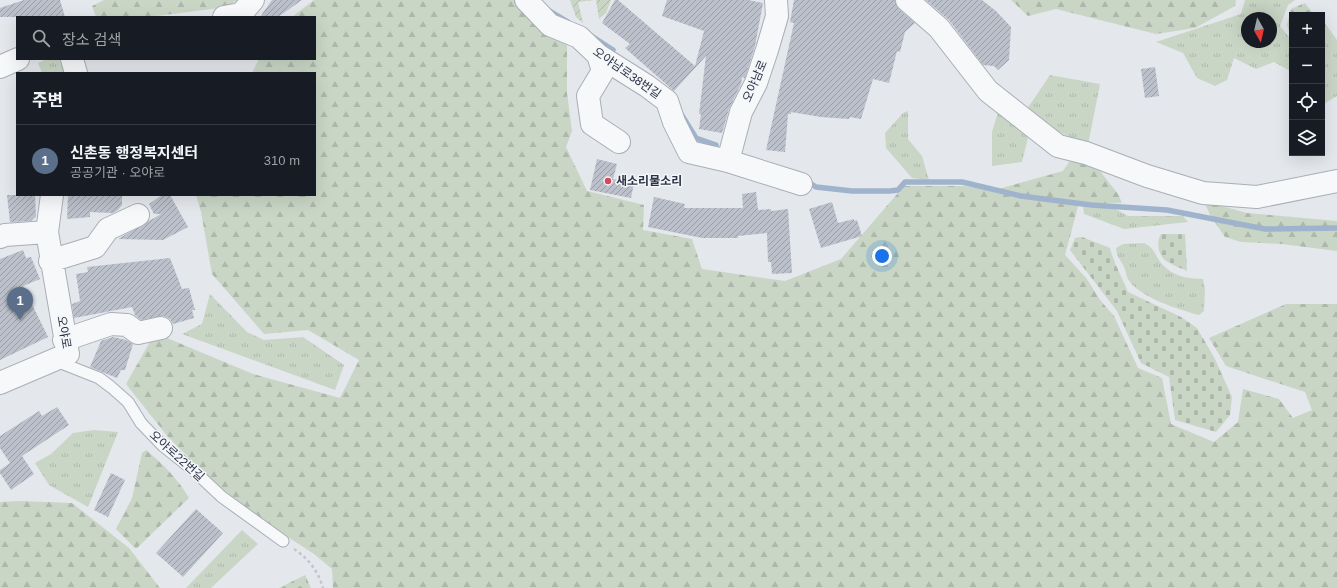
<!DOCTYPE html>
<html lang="ko">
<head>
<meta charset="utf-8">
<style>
  :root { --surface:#171b24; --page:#20242c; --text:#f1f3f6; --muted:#9ea1a6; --line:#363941; --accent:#ea580c }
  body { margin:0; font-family:Helvetica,"Noto Sans KR",sans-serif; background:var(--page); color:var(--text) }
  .controls { position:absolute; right:12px; top:12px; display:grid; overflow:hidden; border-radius:0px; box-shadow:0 4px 16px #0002 }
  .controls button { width:36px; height:36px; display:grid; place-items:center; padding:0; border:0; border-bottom:1px solid var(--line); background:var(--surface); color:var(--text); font:20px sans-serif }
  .compass { position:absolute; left:1241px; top:12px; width:36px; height:36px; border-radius:50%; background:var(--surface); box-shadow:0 4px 16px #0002; rotate:172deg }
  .you { position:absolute; left:882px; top:256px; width:14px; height:14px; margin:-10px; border:3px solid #fff; border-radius:50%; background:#1a73e8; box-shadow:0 0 0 6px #1a73e833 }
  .badge { display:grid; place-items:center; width:26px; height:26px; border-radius:50%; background:var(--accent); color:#fff; font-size:13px; font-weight:700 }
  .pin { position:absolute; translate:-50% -33px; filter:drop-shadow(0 1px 2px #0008) }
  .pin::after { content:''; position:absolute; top:21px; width:14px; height:12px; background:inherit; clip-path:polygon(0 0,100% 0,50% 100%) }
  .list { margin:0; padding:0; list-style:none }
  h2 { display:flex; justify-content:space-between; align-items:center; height:52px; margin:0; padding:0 16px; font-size:17px }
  h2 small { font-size:13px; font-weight:400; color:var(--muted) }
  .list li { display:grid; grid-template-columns:26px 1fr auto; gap:12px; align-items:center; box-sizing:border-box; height:72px; padding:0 16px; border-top:1px solid var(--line) }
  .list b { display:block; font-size:15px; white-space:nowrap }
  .list p { margin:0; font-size:13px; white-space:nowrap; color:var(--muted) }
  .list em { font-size:13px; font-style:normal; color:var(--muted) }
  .icon { flex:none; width:22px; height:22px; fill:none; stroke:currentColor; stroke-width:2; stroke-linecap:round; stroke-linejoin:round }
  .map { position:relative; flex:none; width:1337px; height:588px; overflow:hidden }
  .search { position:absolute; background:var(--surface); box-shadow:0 4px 16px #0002; left:16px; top:16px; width:300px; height:44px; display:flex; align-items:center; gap:10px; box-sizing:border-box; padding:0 14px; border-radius:0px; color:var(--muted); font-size:15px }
  .panel { position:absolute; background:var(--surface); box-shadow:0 4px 16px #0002; left:16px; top:72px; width:300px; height:124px; border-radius:0px }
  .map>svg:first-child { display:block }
  .grass { fill:url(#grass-tufts); fill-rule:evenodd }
  .forest { fill:url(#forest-firs) }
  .cemetery { fill:url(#cemetery-stones) }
  .garden { fill:url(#garden-furrows) }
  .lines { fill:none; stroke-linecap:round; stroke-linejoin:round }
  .stream { stroke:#9fb4cc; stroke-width:5.5 }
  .building { fill:url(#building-hatch) }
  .service-casing { stroke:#a9aeb7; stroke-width:13 }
  .minor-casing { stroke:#a9aeb7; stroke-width:24 }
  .path { stroke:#c2c5cb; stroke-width:2.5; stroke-dasharray:3 3; stroke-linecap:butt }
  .service { stroke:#f7f8fa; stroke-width:11 }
  .minor { stroke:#f7f8fa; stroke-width:22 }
  .poi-dot { fill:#d1495b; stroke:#f4f6f9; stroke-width:1.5 }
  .labels { text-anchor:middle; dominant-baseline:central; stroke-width:3; stroke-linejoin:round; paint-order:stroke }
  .street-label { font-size:12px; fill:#2b3445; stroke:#f4f6f9 }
  .poi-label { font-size:12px; font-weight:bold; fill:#2b3445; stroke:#f4f6f9; text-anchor:start }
</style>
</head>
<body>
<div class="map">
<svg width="1337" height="588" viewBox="0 0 1337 588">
  <defs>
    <pattern id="grass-tufts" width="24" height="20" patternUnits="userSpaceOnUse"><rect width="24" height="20" fill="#c9d6c5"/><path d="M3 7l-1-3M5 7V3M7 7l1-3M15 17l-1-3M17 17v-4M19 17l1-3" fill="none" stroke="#adb8ab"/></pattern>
    <pattern id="forest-firs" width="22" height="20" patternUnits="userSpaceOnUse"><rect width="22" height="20" fill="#c9d6c5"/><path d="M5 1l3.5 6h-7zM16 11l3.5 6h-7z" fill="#adb8ab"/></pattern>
    <pattern id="cemetery-stones" width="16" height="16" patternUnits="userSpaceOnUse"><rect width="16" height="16" fill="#c9d6c5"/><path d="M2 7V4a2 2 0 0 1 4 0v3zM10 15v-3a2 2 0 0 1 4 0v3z" fill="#adb8ab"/></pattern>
    <pattern id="garden-furrows" width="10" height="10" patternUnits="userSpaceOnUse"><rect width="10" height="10" fill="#c9d6c5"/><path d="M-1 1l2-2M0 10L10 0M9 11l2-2" fill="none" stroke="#adb8ab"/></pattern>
    <pattern id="building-hatch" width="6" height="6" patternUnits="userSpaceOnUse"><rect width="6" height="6" fill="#bbc0ca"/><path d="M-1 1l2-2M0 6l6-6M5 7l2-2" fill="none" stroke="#989da6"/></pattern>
  </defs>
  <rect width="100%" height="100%" fill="#e4e7ec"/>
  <path class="grass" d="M1245 0H1295L1288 5 1280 26 1292 41V72L1274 62 1256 69 1234 58 1227 80 1215 86 1197 78 1183 53 1156 42 1241 14ZM1247 18H1271V42H1247Z
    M1322 19 1337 40V96L1322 105Z
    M47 59H59L65 73H42L38 63Z
    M1050 75 1100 84 1088 145 1043 125 1027 109Z
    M908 111V139L922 156 929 180 912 178 886 148 885 133 903 113Z
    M998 112 1028 138 1022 162 992 166V132Z
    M1083 207 1114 208 1128 216H1183L1188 222 1124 229 1084 214Z
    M1144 243C1156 249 1154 255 1162 264 1172 276 1188 279 1203 279L1205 289 1204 311 1199 315C1180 310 1138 297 1128 279 1126 276 1126 271 1124 267 1120 258 1117 259 1116 248L1123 244Z
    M210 294 247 332 264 340 303 337 344 365 335 390 182 334 202 324Z
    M94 430 118 432 88 507 49 485 35 463 51 454 73 433Z
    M242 530 258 544 211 588H186Z"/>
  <path class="forest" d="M104 0H238L227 7 149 17H96L92 6Z
    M314 0H518L567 42V93L572 131 566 147 587 191 644 205 643 230 692 239 702 269 785 281 841 259 904 186H965L991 191 1063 171 1071 159 1100 171 1118 194 1122 203H1079L1065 255 1087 279 1100 300 1114 316 1138 368 1162 378 1171 424 1214 442 1238 422 1243 389 1279 399 1293 418 1312 410 1305 392 1226 366 1209 338 1286 304H1337V588H333L332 569 314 554 233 501 168 437 126 384 155 333 253 374 340 398 359 360 308 330 264 334 212 274 201 212 196 195H315V73H252L259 59H315V17H292Z
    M1011 0H1236L1235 6 1195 28 1156 34 1056 9 1028 16Z
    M1204 201 1247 213 1337 221V251L1282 244 1241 242 1225 237 1210 215Z
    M146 450C163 464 178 479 189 498L136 549 116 529 132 498 142 453Z
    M19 501 72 503 129 548 160 588H0V502Z"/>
  <path class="cemetery" d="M1305 3 1314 15H1292V36L1290 35 1287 25 1291 9Z
    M1161 234H1185L1187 271C1181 268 1172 265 1166 261 1158 255 1156 242 1161 234Z
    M1082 237 1110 248C1114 264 1122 277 1128 292L1181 317 1197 328 1214 357 1232 397 1230 415 1216 432 1175 420 1169 377 1141 363 1117 311 1070 250 1075 238Z
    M305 575 311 588H279Z"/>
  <path class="garden" d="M570 0H594L578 2 583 23 576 17Z
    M596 0H611L606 13 599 19Z"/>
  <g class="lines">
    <path class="stream" d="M548 10 568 22
      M593 37 613 50
      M681 114 696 138 716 145
      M805 180 816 187 852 191H890L898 190 905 182H962L1021 196 1091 205 1167 210 1265 229 1337 228"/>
  </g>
  <path class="building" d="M24 0H60L65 17H0V8Z
    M272 0H302L278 17H260Z
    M615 0H618L695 66 704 31 662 16 667 0H748L763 3 755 46 745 78 742 77 741 84 729 109 722 133 699 129 701 114H699L706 56 674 91 625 48 630 44 602 23Z
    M794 0H895L899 9 915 23 905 32 900 52 897 51 889 83 873 79 861 119 850 117 849 119 821 117 791 112V114H788L785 152 766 150 794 23 790 22Z
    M926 0H982L996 11 1011 27 1009 60 998 70 994 66 983 65 949 20Z
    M1155 67 1159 96 1145 98 1141 69Z
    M597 159 617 164 613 179 634 183 631 198 590 190Z
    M756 192 758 210 771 209V211L788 209 792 273 772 274 771 262H768L767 233 738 236V238H702L648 227 654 197 685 204 684 208H743L742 194Z
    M7 195H35L36 216 31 221 10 222Z
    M68 195H122V205L118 210 113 213 90 212V217L67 219Z
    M162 195H170L188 227 163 240 118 239 161 214H154L149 204Z
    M832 202 838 223 854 219V221L857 220 862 236 821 248 809 209Z
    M23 250 26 258 31 257 40 279 23 286 48 337 0 360V259Z
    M170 258 182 289 189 288 195 310H192L194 318 173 324 170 319 164 316 141 320 135 315 132 307 74 318 72 304 80 301 76 274 88 272 87 267Z
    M113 337 126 340 133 344 125 370H121L117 378 90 367 101 341Z
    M57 407 69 425 22 456 34 474 11 490 0 473V470L10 463 0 448V436L39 411 42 416Z
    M111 473 125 480 108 517 94 510Z
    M196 509 223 533 183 577 156 553Z"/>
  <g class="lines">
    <defs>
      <path id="service" d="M56 361 99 378 111 387 128 402 141 423 163 446 192 469 222 497 283 541"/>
      <path id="minor" d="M526 0 550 25 579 37 598 55 647 86 667 101 674 122 689 152 728 161 801 184
        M907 0 939 28 988 91 1058 146 1086 153 1147 176 1203 193 1257 197 1337 181
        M224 17 241 14 253 0
        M598 55 603 71 588 96 592 124 619 142
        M72 59 76 73
        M0 67 18 59
        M728 161 741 112 756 83 767 50 777 16 776 0
        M0 237 5 235 47 232
        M50 261 95 247 108 229 138 215
        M64 340 111 324 127 325 138 333 161 328
        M0 383 68 354 47 232 52 195"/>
    </defs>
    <use href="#service" class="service-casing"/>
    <use href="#minor" class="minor-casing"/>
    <path class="path" d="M294 549C309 559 318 571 323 588"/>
    <use href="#service" class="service"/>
    <use href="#minor" class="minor"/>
  </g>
  <circle class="poi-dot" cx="608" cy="181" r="4"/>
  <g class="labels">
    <g class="street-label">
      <text transform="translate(627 73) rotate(35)">오야남로38번길</text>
      <text transform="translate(755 81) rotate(-67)">오야남로</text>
      <text transform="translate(64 332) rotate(80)">오야로</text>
      <text transform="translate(177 456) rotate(42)">오야로22번길</text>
    </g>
    <g class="poi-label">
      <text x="616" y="181">새소리물소리</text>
    </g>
  </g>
</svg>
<div class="controls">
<button>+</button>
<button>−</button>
<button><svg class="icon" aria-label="locate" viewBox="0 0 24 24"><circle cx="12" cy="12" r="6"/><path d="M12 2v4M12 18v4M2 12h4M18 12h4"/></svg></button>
<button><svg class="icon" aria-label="layers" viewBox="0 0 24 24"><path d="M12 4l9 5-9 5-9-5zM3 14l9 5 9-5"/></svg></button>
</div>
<svg class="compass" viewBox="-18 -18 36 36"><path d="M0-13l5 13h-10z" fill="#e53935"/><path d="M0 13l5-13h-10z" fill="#9ea1a6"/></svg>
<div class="you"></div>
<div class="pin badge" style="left:20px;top:320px;background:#5c6f8a">1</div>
<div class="search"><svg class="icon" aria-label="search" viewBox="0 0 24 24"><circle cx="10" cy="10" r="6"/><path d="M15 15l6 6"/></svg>장소 검색</div>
<section class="panel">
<h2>주변<small></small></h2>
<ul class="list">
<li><span class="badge" style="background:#5c6f8a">1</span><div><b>신촌동 행정복지센터</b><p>공공기관 · 오야로</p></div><em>310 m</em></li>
</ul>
</section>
</div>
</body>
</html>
